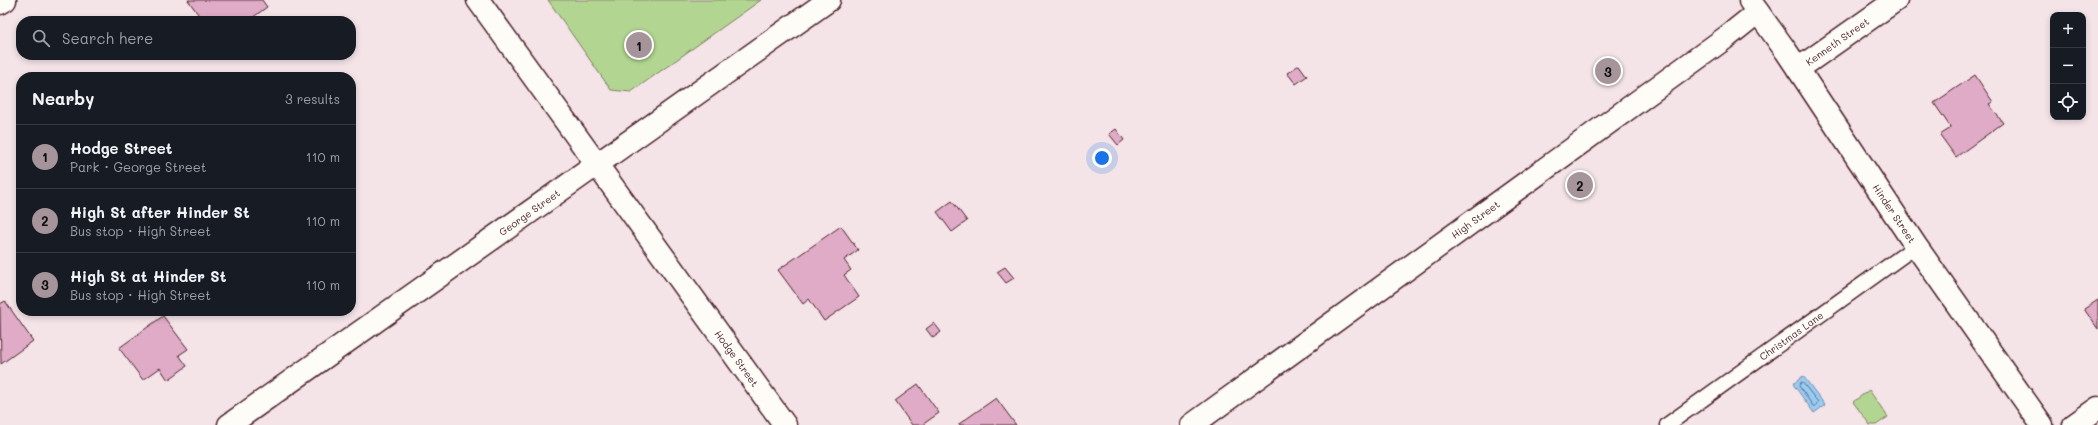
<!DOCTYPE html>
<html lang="en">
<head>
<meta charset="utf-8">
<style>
  :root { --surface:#171b24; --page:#20242c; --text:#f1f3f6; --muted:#9ea1a6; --line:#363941; --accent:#a6949b }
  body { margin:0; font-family:Mali,sans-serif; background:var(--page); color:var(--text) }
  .controls { position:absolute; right:12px; top:12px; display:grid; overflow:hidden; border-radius:8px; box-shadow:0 2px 6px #0003 }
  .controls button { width:36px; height:36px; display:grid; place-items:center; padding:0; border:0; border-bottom:1px solid var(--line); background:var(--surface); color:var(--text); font:20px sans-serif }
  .you { position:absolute; left:1102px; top:158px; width:14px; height:14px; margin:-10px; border:3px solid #fff; border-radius:50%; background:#1a73e8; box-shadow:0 0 0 6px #1a73e833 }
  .badge { display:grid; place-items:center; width:26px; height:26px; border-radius:50%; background:var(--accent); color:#111; font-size:13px; font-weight:700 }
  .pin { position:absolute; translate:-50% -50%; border:2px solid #fff; box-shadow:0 1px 4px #0006 }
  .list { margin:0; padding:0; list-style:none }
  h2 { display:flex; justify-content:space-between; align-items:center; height:52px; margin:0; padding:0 16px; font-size:17px }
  h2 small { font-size:13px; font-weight:400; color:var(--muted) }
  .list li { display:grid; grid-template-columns:26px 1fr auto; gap:12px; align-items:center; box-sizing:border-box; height:64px; padding:0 16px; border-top:1px solid var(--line) }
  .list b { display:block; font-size:15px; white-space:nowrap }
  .list p { margin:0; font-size:13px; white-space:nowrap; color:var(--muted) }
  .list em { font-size:13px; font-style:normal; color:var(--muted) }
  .icon { flex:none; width:22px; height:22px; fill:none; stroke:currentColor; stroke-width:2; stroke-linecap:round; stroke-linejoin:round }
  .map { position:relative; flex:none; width:2098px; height:425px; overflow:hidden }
  .search { position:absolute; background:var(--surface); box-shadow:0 2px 6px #0003; left:16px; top:16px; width:340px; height:44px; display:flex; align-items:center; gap:10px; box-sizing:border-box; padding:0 14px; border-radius:16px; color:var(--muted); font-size:15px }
  .panel { position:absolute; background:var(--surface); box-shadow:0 2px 6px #0003; left:16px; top:72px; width:340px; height:244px; border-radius:16px }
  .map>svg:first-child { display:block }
  .green { fill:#b2d691; stroke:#7e7a5e }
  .water { fill:#97cdf5; stroke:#7887a4 }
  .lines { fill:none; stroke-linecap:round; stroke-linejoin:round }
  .shore { stroke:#69657c; stroke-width:1 }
  .building { fill:#dfabc6; stroke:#4a1f2b }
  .service-casing { stroke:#4a1f2b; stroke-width:17 }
  .minor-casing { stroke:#4a1f2b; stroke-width:25 }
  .service { stroke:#fdfcf7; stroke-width:14 }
  .minor { stroke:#fdfcf7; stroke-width:22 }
  .labels { text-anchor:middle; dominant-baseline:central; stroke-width:3; stroke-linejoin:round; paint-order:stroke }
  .street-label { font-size:10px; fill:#4a1f2b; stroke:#fdfcf7 }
</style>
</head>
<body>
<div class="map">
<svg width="2098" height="425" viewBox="0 0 2098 425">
  <rect width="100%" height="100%" fill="#f4e4e8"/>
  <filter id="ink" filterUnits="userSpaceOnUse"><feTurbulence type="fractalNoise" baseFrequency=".025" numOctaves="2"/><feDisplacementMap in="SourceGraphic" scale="8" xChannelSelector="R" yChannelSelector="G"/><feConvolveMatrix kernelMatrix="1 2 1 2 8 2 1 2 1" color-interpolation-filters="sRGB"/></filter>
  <g filter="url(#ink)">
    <path class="green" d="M548 0H761L631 92 611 90Z
      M1869 390 1888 417 1876 425H1870L1853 402Z"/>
    <path class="water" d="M1803 376 1825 405 1814 413 1793 384Z"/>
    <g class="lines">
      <path class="shore" d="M1802 382 1818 402 1816 406H1813L1799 386Z"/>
    </g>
    <path class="building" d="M188 0H262L267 7 248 21H203Z
      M1299 65 1307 76 1296 84 1287 73Z
      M1975 75 1993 102 1989 104 2003 123 1956 157 1940 135 1951 128 1934 103Z
      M1116 129 1124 140 1118 145 1109 134Z
      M952 201 967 221 952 232 937 212Z
      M841 226 858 250 844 260 851 270 844 275 859 297 824 321 809 299 803 304 778 270Z
      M1005 267 1014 278 1006 283 997 272Z
      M2098 300V329L2084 309Z
      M5 301 33 341 1 364 0 304Z
      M163 316 188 349 179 355 187 366 168 380 160 368 143 380 119 348Z
      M934 323 941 332 933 338 926 329Z
      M918 384 939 413 922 425H912L895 401Z
      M996 398 1016 425H959V424Z"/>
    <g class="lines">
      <defs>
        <g id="service">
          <path id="s1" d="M1667 425 1916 246"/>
        </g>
        <g id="minor">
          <path id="s2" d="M478 0 785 425"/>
          <path id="s3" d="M1750 1 1786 51 1916 246 2042 425"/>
          <path d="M0 3 5 0"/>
          <path id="s4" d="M1798 69 1896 0"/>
          <path id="s5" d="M229 425 829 0"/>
          <path id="s6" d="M1192 425 1728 36 1758 12"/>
          <path d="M2074 425 2098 408"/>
        </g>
      </defs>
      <use href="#service" class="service-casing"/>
      <use href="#minor" class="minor-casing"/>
      <use href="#service" class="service"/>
      <use href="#minor" class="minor"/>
    </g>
  </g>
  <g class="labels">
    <g class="street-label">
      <text stroke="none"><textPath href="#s4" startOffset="48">Kenneth Street</textPath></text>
      <text stroke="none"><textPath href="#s5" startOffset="368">George Street</textPath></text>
      <text stroke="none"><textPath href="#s3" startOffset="257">Hinder Street</textPath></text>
      <text stroke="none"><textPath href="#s6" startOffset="350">High Street</textPath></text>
      <text stroke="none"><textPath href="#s1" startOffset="153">Christmas Lane</textPath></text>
      <text stroke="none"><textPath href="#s2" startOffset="442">Hodge Street</textPath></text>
    </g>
  </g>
</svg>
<div class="controls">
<button>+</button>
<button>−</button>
<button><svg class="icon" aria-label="locate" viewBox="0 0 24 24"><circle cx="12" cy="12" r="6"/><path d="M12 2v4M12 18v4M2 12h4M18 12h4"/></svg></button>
</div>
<div class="you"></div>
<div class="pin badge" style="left:639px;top:45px">1</div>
<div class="pin badge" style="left:1580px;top:185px">2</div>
<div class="pin badge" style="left:1608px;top:71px">3</div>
<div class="search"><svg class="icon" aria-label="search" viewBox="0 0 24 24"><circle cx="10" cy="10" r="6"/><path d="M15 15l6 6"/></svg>Search here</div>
<section class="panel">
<h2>Nearby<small>3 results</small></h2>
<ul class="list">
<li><span class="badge">1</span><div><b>Hodge Street</b><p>Park · George Street</p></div><em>110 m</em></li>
<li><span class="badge">2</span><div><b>High St after Hinder St</b><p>Bus stop · High Street</p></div><em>110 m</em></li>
<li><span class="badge">3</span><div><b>High St at Hinder St</b><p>Bus stop · High Street</p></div><em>110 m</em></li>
</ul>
</section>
</div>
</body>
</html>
